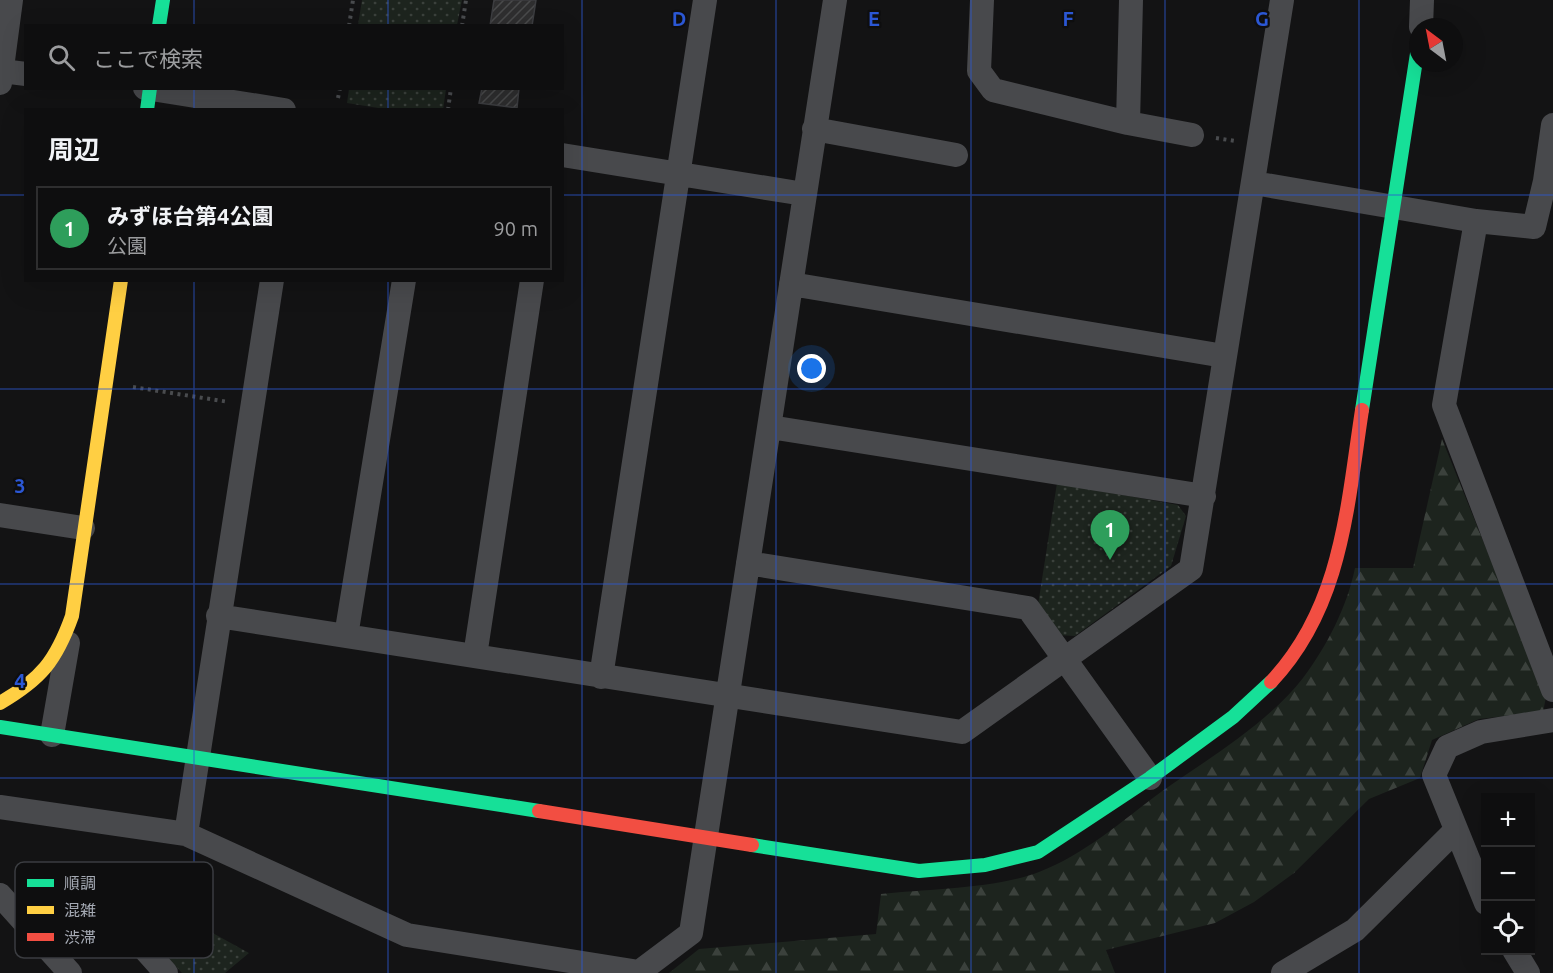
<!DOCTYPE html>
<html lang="ja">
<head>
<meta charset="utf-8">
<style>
  :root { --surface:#0e0e0f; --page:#171718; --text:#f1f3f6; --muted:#9b9c9e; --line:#2e2e2f; --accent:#b45309 }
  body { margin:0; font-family:Ubuntu,"Noto Sans JP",sans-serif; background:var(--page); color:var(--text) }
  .controls { position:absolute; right:18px; bottom:18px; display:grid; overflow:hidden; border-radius:0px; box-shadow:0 6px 24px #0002 }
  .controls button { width:54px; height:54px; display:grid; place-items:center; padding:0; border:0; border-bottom:2px solid var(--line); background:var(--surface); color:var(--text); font:30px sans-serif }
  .compass { position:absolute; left:1409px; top:18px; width:54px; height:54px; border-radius:50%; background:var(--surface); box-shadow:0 6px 24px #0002; rotate:328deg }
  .you { position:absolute; left:812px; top:369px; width:21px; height:21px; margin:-15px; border:4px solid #fff; border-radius:50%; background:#1a73e8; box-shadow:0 0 0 9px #1a73e833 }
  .badge { display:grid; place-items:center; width:39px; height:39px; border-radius:50%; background:var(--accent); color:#fff; font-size:20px; font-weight:700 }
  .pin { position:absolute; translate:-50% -50px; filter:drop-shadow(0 2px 3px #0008) }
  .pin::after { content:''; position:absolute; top:32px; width:21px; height:18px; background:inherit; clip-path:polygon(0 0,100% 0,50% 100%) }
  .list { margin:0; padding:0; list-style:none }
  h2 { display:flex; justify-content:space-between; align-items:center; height:78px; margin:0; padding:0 24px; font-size:26px }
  h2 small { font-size:20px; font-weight:400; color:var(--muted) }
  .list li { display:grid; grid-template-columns:39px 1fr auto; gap:18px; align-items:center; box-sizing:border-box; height:84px; margin:0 12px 12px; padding:0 12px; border:2px solid var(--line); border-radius:0px }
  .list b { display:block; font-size:22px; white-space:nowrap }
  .list p { margin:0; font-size:20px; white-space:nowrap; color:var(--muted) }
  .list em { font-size:20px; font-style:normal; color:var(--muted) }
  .icon { flex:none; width:33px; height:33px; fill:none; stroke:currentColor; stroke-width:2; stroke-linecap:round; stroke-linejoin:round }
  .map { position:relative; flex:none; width:1553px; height:973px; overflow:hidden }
  .search { position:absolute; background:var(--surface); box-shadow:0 6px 24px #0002; left:24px; top:24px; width:540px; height:66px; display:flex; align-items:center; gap:15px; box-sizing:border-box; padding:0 21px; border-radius:0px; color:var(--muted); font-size:22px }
  .panel { position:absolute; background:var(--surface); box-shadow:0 6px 24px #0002; left:24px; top:108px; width:540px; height:174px; border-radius:0px }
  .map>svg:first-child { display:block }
  .green { fill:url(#green-dots) }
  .forest { fill:url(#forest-firs) }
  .building { fill:url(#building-hatch); stroke:#3c3d40; stroke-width:1.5 }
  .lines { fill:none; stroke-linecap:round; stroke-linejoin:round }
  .path { stroke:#494b4e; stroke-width:4; stroke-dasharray:3 4.5; stroke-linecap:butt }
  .street { stroke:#48494c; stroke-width:24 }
  .fast { stroke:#16e098; stroke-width:14 }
  .slow { stroke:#ffcf43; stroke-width:14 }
  .jam { stroke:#f24e42; stroke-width:14 }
  .grid { fill:none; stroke:#2b57d4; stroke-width:1.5; stroke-opacity:0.55 }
  .key { fill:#0e0e0f; stroke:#3b3d41; stroke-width:1.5 }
  .key-label { font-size:16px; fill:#a5aab4 }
  .grid-label { font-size:20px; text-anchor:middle; font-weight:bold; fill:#2b57d4; stroke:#0e0e0f; stroke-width:4.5; stroke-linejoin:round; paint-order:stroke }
</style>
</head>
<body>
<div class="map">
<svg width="1553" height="973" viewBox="0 0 1553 973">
  <defs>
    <pattern id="green-dots" width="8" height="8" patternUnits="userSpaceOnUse" patternTransform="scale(1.5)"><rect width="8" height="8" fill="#1d241e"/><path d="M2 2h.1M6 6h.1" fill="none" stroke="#3b413c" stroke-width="1.8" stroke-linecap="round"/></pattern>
    <pattern id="forest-firs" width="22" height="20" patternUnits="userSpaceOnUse" patternTransform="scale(1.5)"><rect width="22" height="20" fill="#1d241e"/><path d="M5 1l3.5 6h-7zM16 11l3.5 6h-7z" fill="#3b413c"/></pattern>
    <pattern id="building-hatch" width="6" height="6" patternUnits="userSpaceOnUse" patternTransform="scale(1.5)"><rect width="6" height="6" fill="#2e2e2f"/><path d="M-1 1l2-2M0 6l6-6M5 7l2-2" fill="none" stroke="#494a4b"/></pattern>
  </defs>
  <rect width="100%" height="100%" fill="#131314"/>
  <path class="green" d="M362 0H462L457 25H358Z
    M349 89V88L446 89 443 110H391L347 103Z
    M1057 483 1178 505 1186 516 1171 566 1075 636 1057 635 1038 605Z
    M142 883 169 909 249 953 225 973H182L118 904Z"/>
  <path class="forest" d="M1442 439 1546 697 1543 712 1479 719 1432 740 1420 778 1369 799 1294 873 1254 902 1215 923 1106 950 1115 973H669L699 949 876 934 881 894C928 889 996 889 1039 872 1084 855 1123 820 1161 792 1209 758 1266 725 1303 678 1327 646 1347 607 1355 568H1413Z"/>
  <path class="building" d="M494 0H536L532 26H490Z
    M482 88H519L517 108 479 103Z"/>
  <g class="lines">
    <path class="path" d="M349 26 353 0
      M462 26 466 0
      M338 98 340 88
      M448 110 451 88
      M1216 138 1235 141
      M133 387 229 402"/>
    <path class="street" d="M982 0 979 71 993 90 1128 123 1192 135
      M1421 27 1422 0
      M2 71 26 74
      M0 83 11 0
      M145 88 284 110
      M1128 123 1131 0
      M814 129 956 155
      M562 155 804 194
      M1545 181 1553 125
      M1254 183 1476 221 1534 227 1545 181 1553 182
      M1476 221 1444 405 1553 690
      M791 284 1224 356
      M770 427 1204 496
      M0 515 83 528
      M748 563 1028 608 1150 778
      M218 616 962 732 1191 569 1282 0
      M346 636 404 280
      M475 656 532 280
      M601 677 705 0
      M52 735 68 643
      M0 807 186 834 272 280
      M186 834 407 935 639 972 691 933 835 0
      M0 895 70 973
      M1486 903 1434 775 1447 747 1481 732 1553 720
      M1514 950 1528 973
      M54 955 107 907 166 973
      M1283 973 1355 930 1456 830"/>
    <path class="fast" d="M159 26 163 0
      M147 110 150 88
      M1362 410 1418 47
      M0 727 539 811
      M752 845 919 871 985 865 1038 852 1150 778 1233 717 1271 682"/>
    <path class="slow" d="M0 703C41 679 56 661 72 616L121 280"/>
    <path class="jam" d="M1271 682C1342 607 1347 507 1362 410
      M539 811 752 845"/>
  </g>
  <path class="grid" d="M194 0V26M388 0V26M582 0V973M776 0V973M971 0V973M1165 0V973M1359 0V973M194 88V110M388 88V110M0 195H26M562 195H1553M194 280V973M388 280V973M0 389H1553M0 584H1553M0 778H1553"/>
  <rect x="15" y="862" width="198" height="96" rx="9" class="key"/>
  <rect x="27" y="879" width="27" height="8" fill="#16e098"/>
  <rect x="27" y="906" width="27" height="8" fill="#ffcf43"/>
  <rect x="27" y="933" width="27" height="8" fill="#f24e42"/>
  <g class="key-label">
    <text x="64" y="889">順調</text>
    <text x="64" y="916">混雑</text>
    <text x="64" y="943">渋滞</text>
  </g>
  <g class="grid-label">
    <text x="679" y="26">D</text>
    <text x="874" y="26">E</text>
    <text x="1068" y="26">F</text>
    <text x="1262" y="26">G</text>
    <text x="20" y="493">3</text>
    <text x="20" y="688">4</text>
  </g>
</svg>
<div class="controls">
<button>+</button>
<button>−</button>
<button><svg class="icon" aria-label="locate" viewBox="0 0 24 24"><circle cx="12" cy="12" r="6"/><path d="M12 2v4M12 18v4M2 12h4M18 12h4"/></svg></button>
</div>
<svg class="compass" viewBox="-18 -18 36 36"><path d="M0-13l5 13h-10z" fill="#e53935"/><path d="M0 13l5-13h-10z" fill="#9b9c9e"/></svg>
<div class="you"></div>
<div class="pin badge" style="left:1110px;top:560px;background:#2e9e5b">1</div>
<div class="search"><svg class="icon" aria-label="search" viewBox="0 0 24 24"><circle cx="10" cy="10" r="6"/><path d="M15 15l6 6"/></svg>ここで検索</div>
<section class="panel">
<h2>周辺<small></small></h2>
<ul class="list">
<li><span class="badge" style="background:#2e9e5b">1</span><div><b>みずほ台第4公園</b><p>公園</p></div><em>90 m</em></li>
</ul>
</section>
</div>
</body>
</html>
